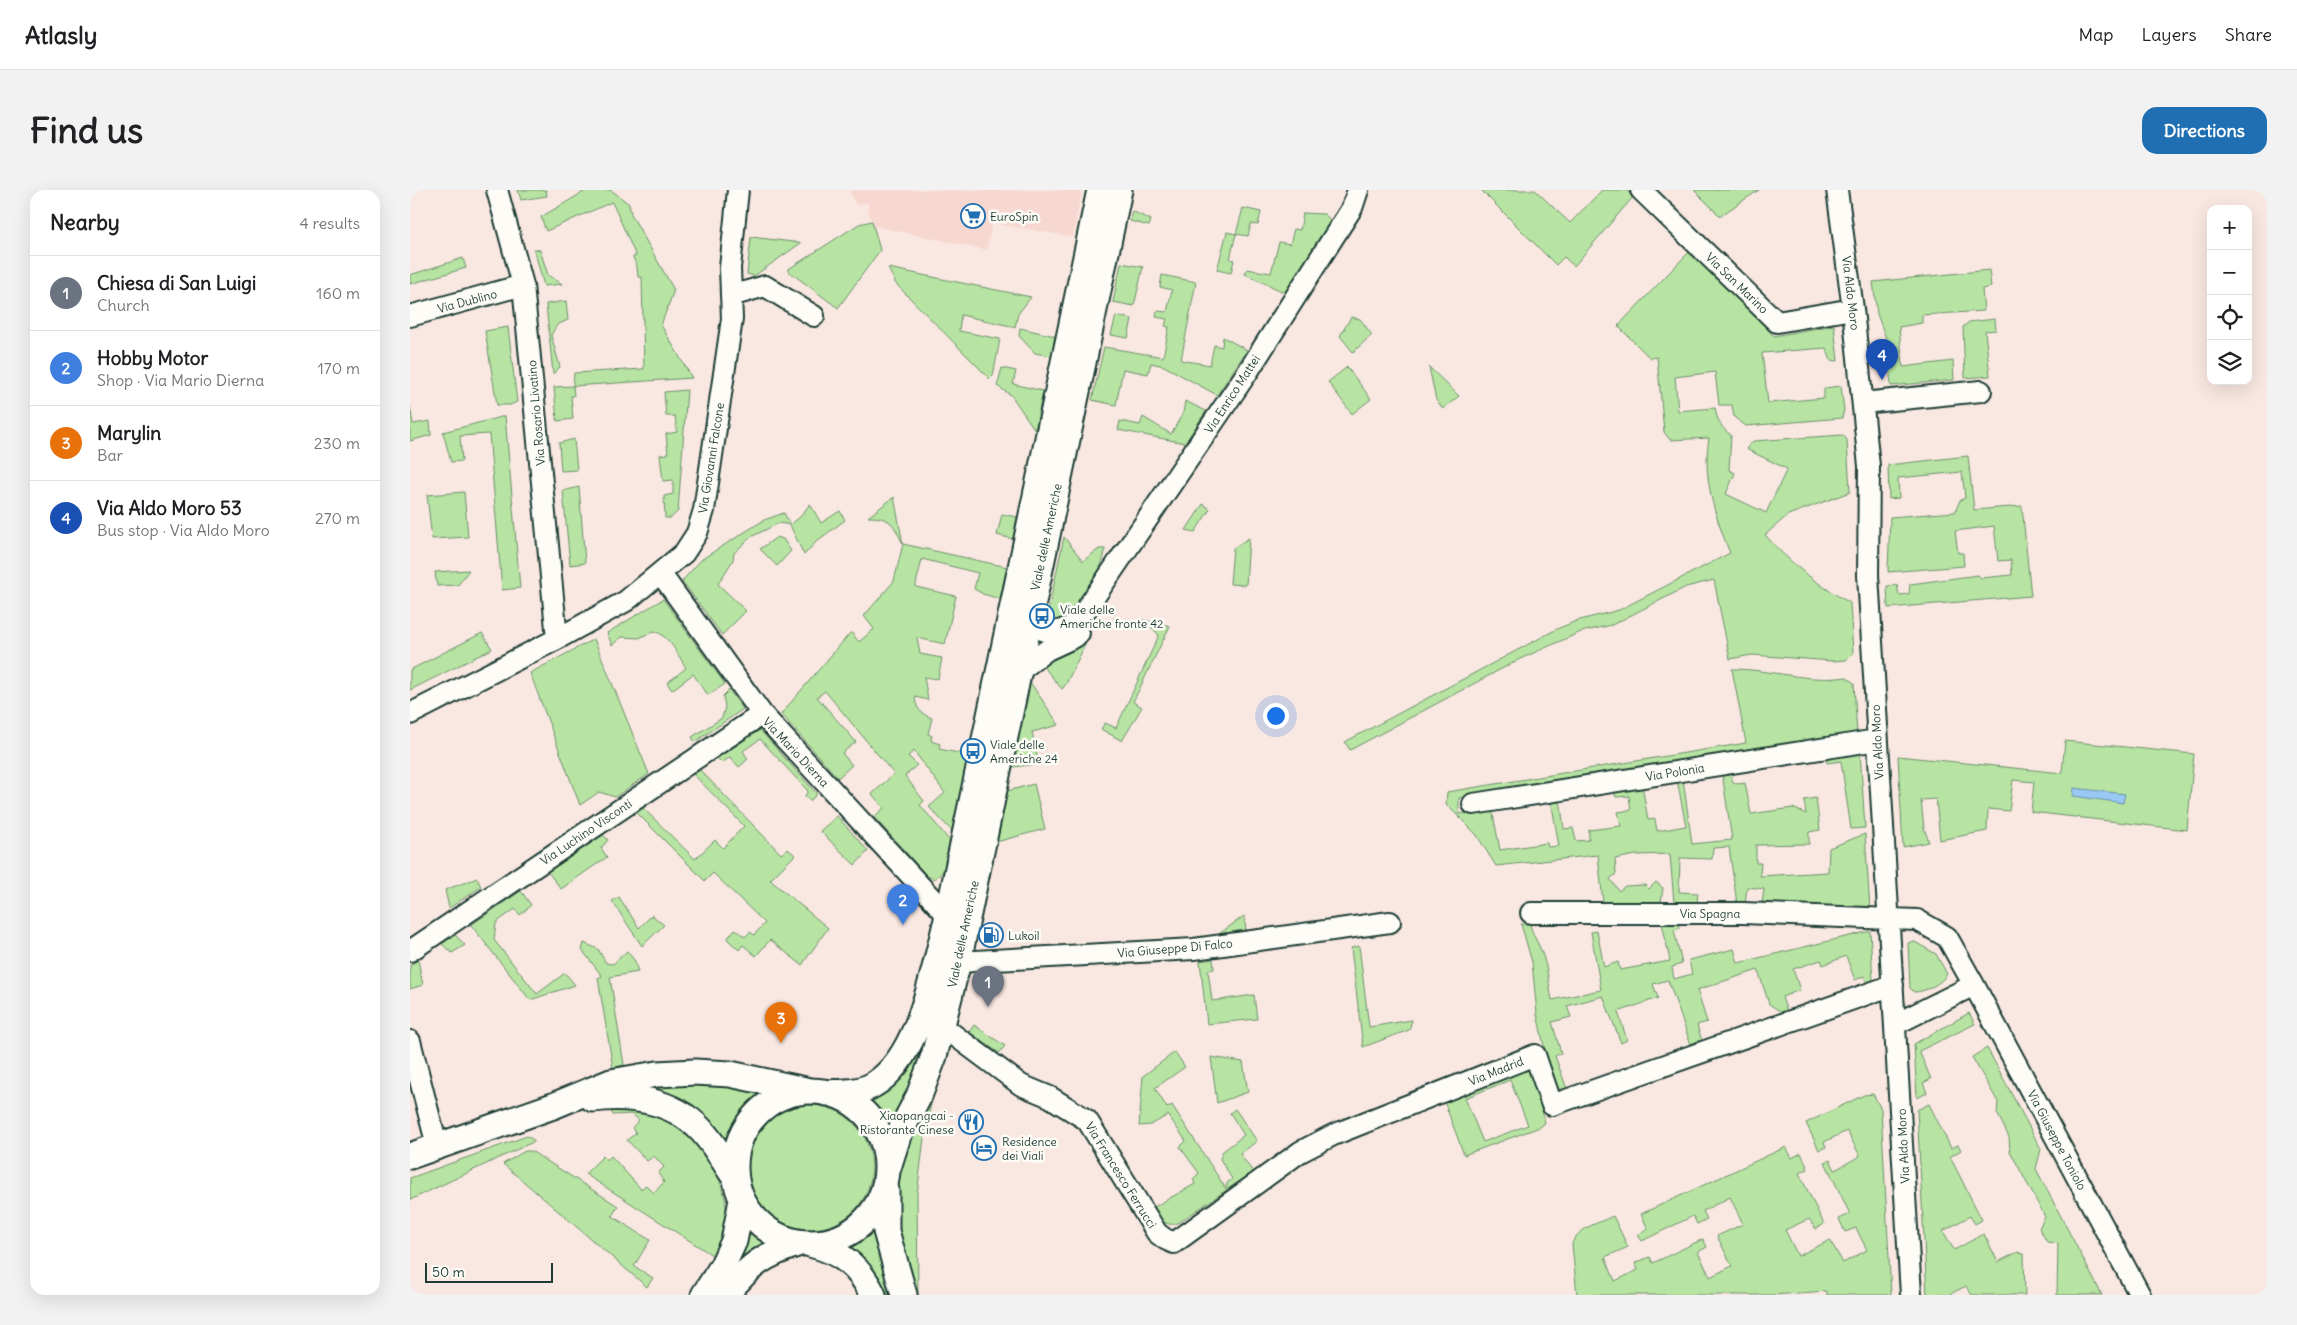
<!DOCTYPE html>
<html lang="en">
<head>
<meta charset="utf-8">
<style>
  :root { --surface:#fff; --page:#f2f2f2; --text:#202124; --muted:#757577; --line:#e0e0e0; --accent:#1f6fb2 }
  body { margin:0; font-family:Delius,sans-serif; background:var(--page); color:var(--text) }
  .controls { position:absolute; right:15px; top:15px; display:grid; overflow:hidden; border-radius:10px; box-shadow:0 5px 20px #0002 }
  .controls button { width:45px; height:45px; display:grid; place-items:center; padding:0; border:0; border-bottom:1px solid var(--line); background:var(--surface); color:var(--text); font:25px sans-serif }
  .scale { position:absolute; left:15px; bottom:12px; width:128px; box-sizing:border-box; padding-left:5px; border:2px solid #1f3d34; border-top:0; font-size:14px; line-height:18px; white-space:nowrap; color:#1f3d34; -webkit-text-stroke:4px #fdfcf7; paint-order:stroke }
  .you { position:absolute; left:865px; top:525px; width:18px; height:18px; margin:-12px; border:4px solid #fff; border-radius:50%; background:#1a73e8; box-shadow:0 0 0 8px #1a73e833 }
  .badge { display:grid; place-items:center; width:32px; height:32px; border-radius:50%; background:var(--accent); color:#fff; font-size:16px; font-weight:700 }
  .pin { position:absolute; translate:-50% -41px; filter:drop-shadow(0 1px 2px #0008) }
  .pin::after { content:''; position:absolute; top:26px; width:18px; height:15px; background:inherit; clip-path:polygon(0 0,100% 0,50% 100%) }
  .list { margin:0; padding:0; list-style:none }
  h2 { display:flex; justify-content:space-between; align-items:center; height:65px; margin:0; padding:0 20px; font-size:21px }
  h2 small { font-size:16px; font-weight:400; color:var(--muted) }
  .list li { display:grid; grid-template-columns:32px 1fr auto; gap:15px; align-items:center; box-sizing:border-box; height:75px; padding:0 20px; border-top:1px solid var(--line) }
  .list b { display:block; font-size:19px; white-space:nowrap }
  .list p { margin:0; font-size:16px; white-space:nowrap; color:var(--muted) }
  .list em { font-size:16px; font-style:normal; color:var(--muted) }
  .icon { flex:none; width:28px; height:28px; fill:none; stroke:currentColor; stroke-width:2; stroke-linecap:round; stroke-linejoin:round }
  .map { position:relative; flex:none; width:1857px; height:1105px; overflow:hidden; border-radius:15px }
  header { display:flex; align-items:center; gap:30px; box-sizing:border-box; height:70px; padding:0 25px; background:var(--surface); border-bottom:1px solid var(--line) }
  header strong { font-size:24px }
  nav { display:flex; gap:28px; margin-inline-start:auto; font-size:18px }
  .intro { display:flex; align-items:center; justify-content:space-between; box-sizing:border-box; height:120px; padding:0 30px }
  h1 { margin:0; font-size:35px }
  .button { padding:12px 22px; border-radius:15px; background:var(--accent); color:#fff; font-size:18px; font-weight:700 }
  main { display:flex; gap:30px; padding:0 30px }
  aside { flex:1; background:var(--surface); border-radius:15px; box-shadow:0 5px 20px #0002 }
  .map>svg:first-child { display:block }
  .built { fill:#f7d8d1 }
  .green { fill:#b7e4a2; stroke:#6b906b; fill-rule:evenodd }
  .water { fill:#99c8f5; stroke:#6890a8 }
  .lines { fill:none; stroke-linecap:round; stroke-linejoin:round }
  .minor-casing { stroke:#1f3d34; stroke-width:24 }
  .major-casing { stroke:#1f3d34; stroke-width:29 }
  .minor { stroke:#fdfcf7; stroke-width:20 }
  .major { stroke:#fdfcf7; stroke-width:25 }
  .labels { text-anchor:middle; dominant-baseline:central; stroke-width:5; stroke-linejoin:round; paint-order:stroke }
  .poi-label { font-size:12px; fill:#1f3d34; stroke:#fdfcf7; text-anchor:start }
  .street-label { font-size:12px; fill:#1f3d34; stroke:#fdfcf7 }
</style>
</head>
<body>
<header>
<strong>Atlasly</strong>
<nav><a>Map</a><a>Layers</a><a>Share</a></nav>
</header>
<div class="intro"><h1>Find us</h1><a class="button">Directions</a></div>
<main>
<aside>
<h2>Nearby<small>4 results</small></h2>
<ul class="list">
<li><span class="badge" style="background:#6b7280">1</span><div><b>Chiesa di San Luigi</b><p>Church</p></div><em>160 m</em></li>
<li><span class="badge" style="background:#3f7fe0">2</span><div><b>Hobby Motor</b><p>Shop · Via Mario Dierna</p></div><em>170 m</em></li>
<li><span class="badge" style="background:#e8710a">3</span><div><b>Marylin</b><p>Bar</p></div><em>230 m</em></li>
<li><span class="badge" style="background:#1a4fb4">4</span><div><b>Via Aldo Moro 53</b><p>Bus stop · Via Aldo Moro</p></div><em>270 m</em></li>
</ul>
</aside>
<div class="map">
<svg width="1857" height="1105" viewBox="0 0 1857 1105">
  <rect width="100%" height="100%" fill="#f9e7e1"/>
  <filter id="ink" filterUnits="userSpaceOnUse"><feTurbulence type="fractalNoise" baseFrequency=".02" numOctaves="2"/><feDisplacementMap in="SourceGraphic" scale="10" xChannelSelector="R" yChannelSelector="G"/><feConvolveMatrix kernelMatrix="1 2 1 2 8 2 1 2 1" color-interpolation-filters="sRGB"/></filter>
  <g filter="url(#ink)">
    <path class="built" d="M439 0H672L663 47 582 33 577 60 464 36 458 22V13L446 15Z"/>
    <path class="green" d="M108 0H136L137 6 111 10Z
      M177 0H201L219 14 221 24 264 100 251 135 282 188 163 196 164 206H161L163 229 147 231 144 197 163 196 164 183 234 179 232 87H228L227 77 223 67 226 66 202 12 136 41 131 27Z
      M1071 0H1125L1160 33 1192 0H1216L1223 7 1164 76 1154 67 1146 75Z
      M1284 0H1349L1310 26Z
      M833 18 851 22 848 35 841 34 838 46 826 44 820 69 824 70 821 83 807 80 817 42 826 44Z
      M722 21 741 30 739 36 720 31Z
      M893 23 914 24 923 32 876 103 835 84 837 79 861 83 869 52 880 54 884 39 890 40Z
      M462 31 470 60 428 118 377 80 449 34Z
      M341 47 391 53 344 86 337 84Z
      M124 59 130 60 138 85 152 94 134 96Z
      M1279 62 1364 146 1424 135 1428 171 1421 170 1416 158 1352 163 1358 213 1414 208V198L1431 196 1434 220 1432 228 1336 236 1324 227 1322 215H1309L1305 182 1265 187 1268 221 1305 218C1307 230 1311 238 1321 245L1319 280 1325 283 1316 304 1356 323 1377 279 1336 259 1343 251 1433 245 1437 250 1440 302 1378 325 1355 345C1382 375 1405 393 1440 413L1443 463 1436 470 1422 471 1342 465 1320 469 1304 390 1276 397 1202 435 1171 442 1110 469 940 560 935 552 1147 439 1166 431 1209 420 1320 363C1305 326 1292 288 1299 248L1260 250 1254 242 1247 167 1240 168 1208 136Z
      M53 68 56 78 0 94V85Z
      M711 73 733 77 724 116 703 112Z
      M478 78 621 107 608 124 605 137 551 125 549 141 590 149 583 186 580 189 486 94Z
      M1579 80 1581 97 1572 99 1574 121 1512 125V133L1489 137 1493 177 1543 171 1544 190 1481 196 1477 151 1467 124 1463 92Z
      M752 85 786 92 771 170 800 175 804 155 812 157 813 147 837 160 807 205 754 176 741 173 738 184 713 179 706 215 682 210 694 157 753 167 759 137 755 136 757 129 746 127 747 121 757 122 762 100 750 97Z
      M156 111 158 130 147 135 141 145 150 177 143 184 136 114Z
      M706 126 722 129 718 148 701 145Z
      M941 127 950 129 962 145 943 162 930 146Z
      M1585 129 1586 140 1575 141 1580 186 1555 188 1553 137 1559 132Z
      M98 137 107 212 100 215H87L75 141Z
      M610 138 645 146 641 166 625 163 609 146Z
      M937 177 961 209 942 224 918 192Z
      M1019 177 1049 206 1033 219 1026 210Z
      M592 178 606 181 603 194 633 201 625 240 601 205 587 196Z
      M277 200 268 321 261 328H255L254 306 263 304V290L253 291 250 265 258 264 256 244 267 242 265 226H256L254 202Z
      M775 211 796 221 775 253 708 240 710 231 730 235 733 227 761 244 773 223Z
      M0 216 3 234 20 231 21 245 0 251Z
      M95 226 110 398 92 400 79 244 50 246 52 271 41 272 33 242Z
      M164 249 167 280 151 281 149 253Z
      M1558 266 1564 320 1612 316 1621 406 1478 418 1477 396 1487 395 1489 405 1499 404 1500 394 1568 385 1571 388 1602 385 1601 370 1588 371 1584 336 1545 341 1548 363H1553L1554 376 1478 382 1480 327 1545 322 1550 310 1555 308 1552 282 1488 288 1489 308 1479 309 1478 275Z
      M169 297 175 373 160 375 153 301Z
      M54 302 58 347 22 349 17 305Z
      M484 307 493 354 597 377 590 409 573 404 564 399 568 383 512 369 506 394V397L546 406 535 454 507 448 510 464 532 468 528 489 514 487 518 510 505 507C506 519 511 524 522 528L518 544 522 546 521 551 530 554 529 559 558 565 542 641 519 617 535 603 504 561 498 566 507 575 495 586 514 611 510 615 540 651 533 682 524 689 517 686 464 627 474 618 462 604 484 584 415 501 407 507 446 552 432 563 442 575 428 588 371 524 441 442 449 452 464 439 454 426 484 391 493 354C483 334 482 327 458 327Z
      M400 314 411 333 430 321 435 330 407 351 394 365 380 335 369 333 341 347 324 363 323 370 308 394 336 421 312 445 272 391 292 369 354 330 374 323 380 335 390 327Z
      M793 314 800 319 785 342 776 340Z
      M592 324 607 327 603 349 587 345Z
      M367 347 373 349 381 361 367 376 350 359Z
      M654 347 673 371 689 359H695C696 374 667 424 652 430 648 432 641 431 636 431Z
      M839 348 836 395 820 394 823 358Z
      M59 380 48 395 27 396 25 382Z
      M253 409 315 494 298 505 283 484 262 500 257 493 276 478C268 465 259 445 244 441L229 448 212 447 202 455 197 443Z
      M729 429 760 436 723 512 732 517 712 551 691 539 695 533 706 538 749 445 739 435Z
      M72 443 82 459 0 500V480Z
      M184 449 239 584 205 607 189 602 170 615 120 483Z
      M678 449 656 494 652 499 632 475C637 472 643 465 649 463 662 457 666 463 678 449Z
      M1322 479C1361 479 1398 493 1436 487L1444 493 1447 545 1049 608V624L1082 619 1090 660 1137 653 1138 657 1149 656 1141 610 1150 609 1154 639 1163 638 1166 651 1179 650V640L1211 636 1208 622 1221 620 1219 606 1206 607 1203 600 1232 595 1238 630 1245 629 1247 641 1276 636 1267 590 1273 589 1282 654 1322 650 1312 583 1319 582 1323 592 1328 594 1335 593 1341 624 1383 618 1396 624 1394 610 1406 608 1410 640 1399 642V654L1346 655V673H1351L1350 686 1418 682 1419 658 1455 644 1460 720 1352 714 1354 699 1337 697 1335 714H1327L1319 657 1303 658 1302 669 1270 668 1269 702 1288 703 1287 713H1264L1260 664 1226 665 1205 669 1206 684 1200 689 1209 701 1215 696 1235 695 1239 699 1246 692 1253 698 1251 712H1193L1188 665 1086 676 1066 644 1036 614 1037 602 1336 553Z
      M620 492 649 535 622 542 629 574 602 577Z
      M319 500 333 519 285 552 282 547 312 528 315 517 313 506Z
      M350 540 407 604 400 611 395 606 398 601 350 549 333 561 338 569 329 577 320 567 312 573 307 568Z
      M1655 551 1784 564 1777 640 1621 622 1624 592 1603 590 1599 621 1578 619 1577 641 1530 650 1526 609 1511 610 1514 638 1519 652 1493 657 1488 566 1652 583Z
      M1450 561 1455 638 1441 639 1431 571 1417 573 1416 567Z
      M290 580 371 664 378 659 385 665 360 690 418 738 392 775 360 750 346 766 333 755 329 760 317 749 325 739 335 747 340 742 344 745 355 733 303 683 295 691 227 623 233 618 285 669 305 650 313 658 334 636 283 584Z
      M624 594 635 639 586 652 597 601Z
      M427 626 458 661 445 675 410 641Z
      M193 645 198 650 191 658 197 667 151 699 138 682Z
      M67 688 71 697 39 718 35 700Z
      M111 701 121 715 110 725 105 719 86 733 84 750 127 804 155 783 165 795 120 810 61 735Z
      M209 707 229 738 242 725 254 735 232 756 202 711Z
      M834 726 836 740 809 744Z
      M1252 733H1269L1270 738 1264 740 1272 774 1262 777 1264 789 1282 784 1279 770 1324 759 1328 773 1460 741 1463 791 1457 794 1454 786 1445 790 1436 766 1413 775 1411 770 1383 779 1390 800 1372 807 1377 822 1373 823 1359 814 1348 780 1287 800 1297 832 1287 835 1292 851 1281 855 1258 790 1243 794 1248 808 1208 822 1217 850 1211 853 1193 806 1157 816 1161 827 1142 832 1151 863 1145 866 1157 899H1149L1143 896 1127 824 1122 772 1111 734H1120C1122 745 1130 755 1133 766 1138 780 1139 796 1142 810L1191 800 1181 742 1187 741 1194 777 1208 772 1210 780 1260 771Z
      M45 745 55 755 42 763 32 754Z
      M1503 751 1526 764 1537 784C1531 794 1515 802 1504 802L1500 798 1498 753Z
      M174 753 188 759 196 773 203 774 217 761 225 771 228 782 200 787 214 875 203 878 188 788 192 786 172 760Z
      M949 756 959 837 1002 830 999 840 953 857 941 758Z
      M803 769 804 779 798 780 802 811 844 805 847 829 797 834 790 771Z
      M8 770 13 795 0 799V775Z
      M523 815 515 867 482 935 476 933 468 921 454 909Z
      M1559 823 1565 834 1509 861 1521 889 1513 893 1517 903 1507 908 1504 854Z
      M564 835 595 856 589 863 559 842Z
      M1577 858 1631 959 1626 979 1692 1105H1647L1648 1053 1637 1052 1629 1038 1635 1027 1600 961 1599 947 1587 923 1588 912 1562 867Z
      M765 862 775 877 745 898 757 918 762 915 816 999 817 993 822 989 810 969 812 962 834 945 820 923 825 919 847 951 830 964 843 982 768 1033C755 1038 749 1028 742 1018L785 994 783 989 789 983 770 957 776 951 758 925 741 935 729 936 733 886Z
      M801 867 833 872 838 902 807 913Z
      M1118 879 1123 882 1135 933 1130 937 1054 965 1034 911ZM1100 890 1118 935 1073 952 1055 908Z
      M527 884 514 948 507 1005 508 1105H503C492 1059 481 1021 490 974Z
      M305 891 354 902 327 930 317 951H311L230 900 233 894Z
      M1463 904 1471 919 1481 1105H1417L1416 1101 1364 1105H1167L1162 1054C1167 1038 1189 1033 1203 1026L1218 1057 1195 1067 1205 1091 1228 1080 1225 1073 1240 1067 1243 1073 1293 1049 1297 1057 1288 1062 1300 1087 1322 1076 1307 1046 1333 1034 1320 1007 1293 1021 1297 1029 1287 1034 1283 1026 1232 1051 1228 1045 1238 1039 1231 1024 1376 957 1382 968 1391 963 1398 979 1389 983 1414 1034 1406 1039 1399 1029 1375 1040 1388 1066 1420 1050 1433 1073 1457 1060 1446 1038 1435 1042 1429 1029 1440 1024 1415 972 1420 970 1425 980 1450 966 1437 941 1414 952 1416 957 1409 960 1396 933 1454 905Z
      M1519 914 1541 958 1548 955 1551 960 1540 967 1572 1030 1565 1034 1560 1026 1533 1041 1544 1060 1574 1044 1588 1072 1608 1062 1614 1065 1615 1105H1562L1556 1096 1538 1105H1517L1507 920Z
      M338 977a62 62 0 1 1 124 0a62 62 0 1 1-124 0Z
      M200 919C210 919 224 918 234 921 282 937 329 991 313 1045 311 1052 306 1059 302 1065L175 984 193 966 197 970 201 966 231 999 236 995 244 1003 254 992 248 983 254 977 244 966 237 971 217 950 226 943 222 938 229 930 222 924 203 925Z
      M117 946 125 951 0 1010V988Z
      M115 961H121L208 1016 202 1026 240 1050 224 1076 243 1088 237 1097 93 974Z
      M463 1038 466 1040 483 1105H474L434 1058 449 1050Z
      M336 1039 356 1054 320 1081Z"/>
    <path class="water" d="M1664 598 1715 604 1713 613 1663 606Z"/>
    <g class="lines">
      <defs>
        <path id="minor" d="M87 0 113 95 147 449
          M1231 0 1367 132 1443 119
          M1427 0 1443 119 1459 276 1458 385 1501 1105
          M321 106 355 96 404 126
          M0 126 113 95
          M1453 213 1571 201
          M251 384 352 524 538 726
          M618 432C637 446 646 444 666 434L837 183 942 18 948 0
          M608 482 637 460 665 447 669 443
          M0 524 147 449 216 411 274 363 287 343 294 320 322 129 320 78 328 0
          M1063 614 1467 550
          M1121 723H1333L1507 730 1537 747 1564 795 1486 834
          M0 761 352 524
          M548 772 784 759 980 732
          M1564 795 1730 1105
          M532 836 611 895 640 907 677 930 747 1043 755 1049 764 1053 890 962 923 945 1125 865 1142 915 1483 795
          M0 851 27 956"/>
        <path id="major" d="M325 977a76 76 0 1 1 152 0a76 76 0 1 1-152 0Z
          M417 903C432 902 450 903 463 895 511 867 524 777 538 726L690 0
          M183 909C220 904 262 910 290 939 304 953 314 972 326 989
          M0 966 143 916 201 892 247 884 285 882 320 884 395 900
          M477 981 488 946 509 906 524 866 548 772 709 0
          M476 1000V1041L494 1105
          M400 1054C430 1061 450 1077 463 1105
          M294 1105 312 1077 324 1051 332 1010
          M316 1105C339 1075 354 1065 390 1053"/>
      </defs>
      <use href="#minor" class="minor-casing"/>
      <use href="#major" class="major-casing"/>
      <use href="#minor" class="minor"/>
      <use href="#major" class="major"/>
    </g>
  </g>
  <defs>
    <symbol id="supermarket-ring" viewBox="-11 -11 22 22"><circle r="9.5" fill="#fdfcf7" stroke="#1f6fb2" stroke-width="1.5"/><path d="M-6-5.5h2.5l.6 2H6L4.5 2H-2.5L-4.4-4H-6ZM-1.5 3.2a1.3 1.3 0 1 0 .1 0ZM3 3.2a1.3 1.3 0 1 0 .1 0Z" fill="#1f6fb2"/></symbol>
    <symbol id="bus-ring" viewBox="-11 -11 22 22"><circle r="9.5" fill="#fdfcf7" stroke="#1f6fb2" stroke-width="1.5"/><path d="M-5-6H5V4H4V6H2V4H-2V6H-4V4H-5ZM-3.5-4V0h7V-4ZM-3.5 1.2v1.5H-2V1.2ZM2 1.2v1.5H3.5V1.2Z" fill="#1f6fb2"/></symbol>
    <symbol id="fuel-ring" viewBox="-11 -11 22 22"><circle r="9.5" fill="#fdfcf7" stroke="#1f6fb2" stroke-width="1.5"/><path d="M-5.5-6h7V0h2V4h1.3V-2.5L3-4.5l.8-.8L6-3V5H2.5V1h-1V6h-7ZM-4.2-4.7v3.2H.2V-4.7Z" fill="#1f6fb2"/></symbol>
    <symbol id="restaurant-ring" viewBox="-11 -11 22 22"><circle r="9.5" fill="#fdfcf7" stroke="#1f6fb2" stroke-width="1.5"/><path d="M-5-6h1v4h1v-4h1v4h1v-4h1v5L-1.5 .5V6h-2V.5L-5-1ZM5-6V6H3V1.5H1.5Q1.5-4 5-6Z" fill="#1f6fb2"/></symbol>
    <symbol id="hotel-ring" viewBox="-11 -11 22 22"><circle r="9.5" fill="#fdfcf7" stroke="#1f6fb2" stroke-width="1.5"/><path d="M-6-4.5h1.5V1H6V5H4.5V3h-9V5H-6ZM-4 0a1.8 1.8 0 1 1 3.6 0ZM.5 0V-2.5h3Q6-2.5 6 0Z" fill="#1f6fb2"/></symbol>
  </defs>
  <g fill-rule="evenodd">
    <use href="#supermarket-ring" x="549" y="12" width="28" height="28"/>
    <use href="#bus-ring" x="618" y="412" width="28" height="28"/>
    <use href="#bus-ring" x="549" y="547" width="28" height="28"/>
    <use href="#fuel-ring" x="567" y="731" width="28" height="28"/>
    <use href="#restaurant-ring" x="547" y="918" width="28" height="28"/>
    <use href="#hotel-ring" x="560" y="944" width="28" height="28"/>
  </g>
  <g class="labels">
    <g class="poi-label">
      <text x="580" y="26">EuroSpin</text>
      <text x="650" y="419">Viale delle<tspan x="650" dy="14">Americhe fronte 42</tspan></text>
      <text x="580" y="554">Viale delle<tspan x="580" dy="14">Americhe 24</tspan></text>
      <text x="598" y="745">Lukoil</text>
      <text x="544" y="925" text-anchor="end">Xiaopangcai -<tspan x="544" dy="14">Ristorante Cinese</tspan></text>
      <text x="592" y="951">Residence<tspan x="592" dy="14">dei Viali</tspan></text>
    </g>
    <g class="street-label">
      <text transform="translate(1327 93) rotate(44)">Via San Marino</text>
      <text transform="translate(1441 103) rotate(83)">Via Aldo Moro</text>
      <text transform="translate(57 111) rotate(-15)">Via Dublino</text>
      <text transform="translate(822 204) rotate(-57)">Via Enrico Mattei</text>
      <text transform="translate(126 223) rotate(-95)">Via Rosario Livatino</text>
      <text transform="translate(301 268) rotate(-81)">Via Giovanni Falcone</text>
      <text transform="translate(636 347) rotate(-78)">Viale delle Americhe</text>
      <text transform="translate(1467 552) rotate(-93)">Via Aldo Moro</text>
      <text transform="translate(386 562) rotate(47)">Via Mario Dierna</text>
      <text transform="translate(1265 582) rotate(-9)">Via Polonia</text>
      <text transform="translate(176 642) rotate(-34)">Via Luchino Visconti</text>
      <text x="1300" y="723">Via Spagna</text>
      <text transform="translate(553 744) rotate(-78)">Viale delle Americhe</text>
      <text transform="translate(765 758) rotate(-5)">Via Giuseppe Di Falco</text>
      <text transform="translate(1086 881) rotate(-22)">Via Madrid</text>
      <text transform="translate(1647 950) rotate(62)">Via Giuseppe Toniolo</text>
      <text transform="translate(1493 956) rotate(-93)">Via Aldo Moro</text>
      <text transform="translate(711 985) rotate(58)">Via Francesco Ferrucci</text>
    </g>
  </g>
</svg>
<div class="controls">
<button>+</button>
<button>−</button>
<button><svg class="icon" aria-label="locate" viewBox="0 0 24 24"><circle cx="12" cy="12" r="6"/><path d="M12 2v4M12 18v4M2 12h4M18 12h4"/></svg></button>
<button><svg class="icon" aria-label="layers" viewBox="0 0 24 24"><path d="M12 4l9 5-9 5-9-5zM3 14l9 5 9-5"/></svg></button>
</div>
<div class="scale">50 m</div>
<div class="you"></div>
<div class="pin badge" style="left:578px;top:817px;background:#6b7280">1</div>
<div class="pin badge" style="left:493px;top:735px;background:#3f7fe0">2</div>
<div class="pin badge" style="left:371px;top:853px;background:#e8710a">3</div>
<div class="pin badge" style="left:1472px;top:190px;background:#1a4fb4">4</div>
</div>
</main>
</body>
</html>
